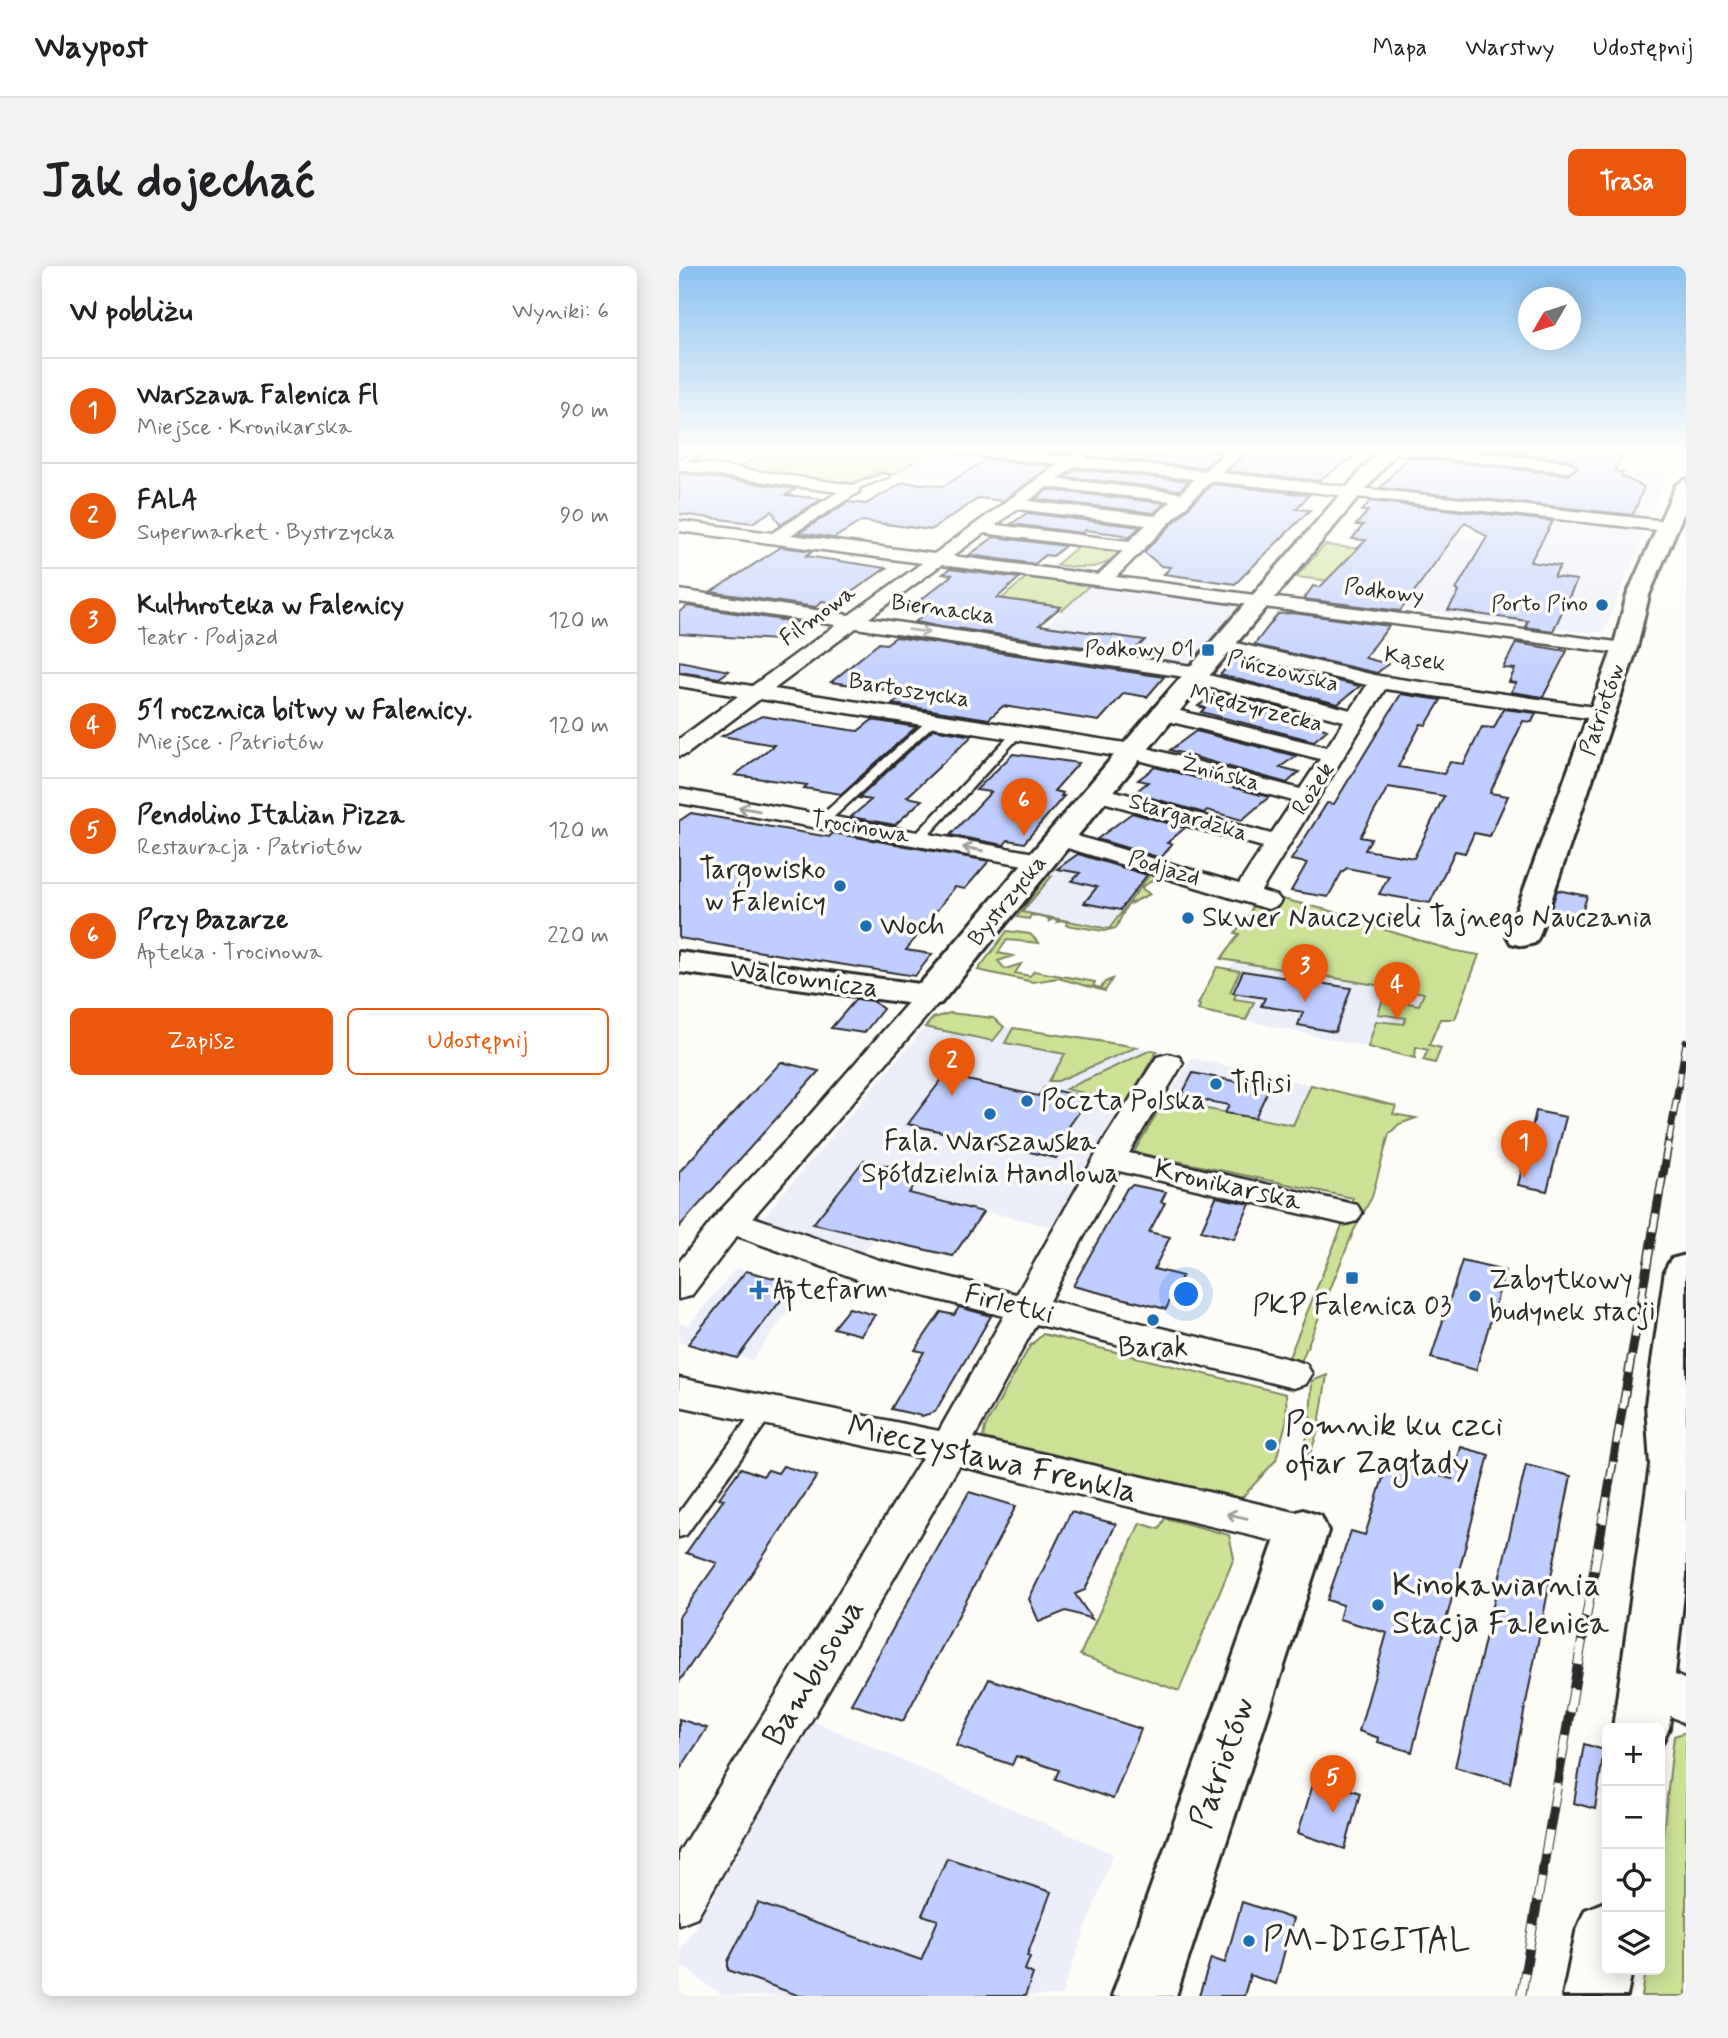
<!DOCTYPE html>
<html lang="pl">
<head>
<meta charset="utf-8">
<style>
  :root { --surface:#fff; --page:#f2f2f2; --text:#202124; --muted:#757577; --line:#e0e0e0; --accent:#ea580c }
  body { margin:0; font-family:Mynerve,sans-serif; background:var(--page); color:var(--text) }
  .controls { position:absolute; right:21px; bottom:21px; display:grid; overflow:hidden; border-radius:10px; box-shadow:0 4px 18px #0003 }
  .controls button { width:63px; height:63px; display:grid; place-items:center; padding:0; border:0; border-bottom:2px solid var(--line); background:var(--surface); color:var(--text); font:35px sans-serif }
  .compass { position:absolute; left:839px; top:21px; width:63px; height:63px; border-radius:50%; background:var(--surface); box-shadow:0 4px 18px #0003; rotate:231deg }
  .you { position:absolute; left:508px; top:1029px; width:24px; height:24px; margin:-18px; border:5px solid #fff; border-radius:50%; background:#1a73e8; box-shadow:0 0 0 10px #1a73e833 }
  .badge { display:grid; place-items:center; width:46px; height:46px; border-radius:50%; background:var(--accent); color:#fff; font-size:23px; font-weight:700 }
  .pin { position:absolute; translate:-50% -58px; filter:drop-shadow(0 2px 4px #0008) }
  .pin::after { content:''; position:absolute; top:37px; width:24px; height:21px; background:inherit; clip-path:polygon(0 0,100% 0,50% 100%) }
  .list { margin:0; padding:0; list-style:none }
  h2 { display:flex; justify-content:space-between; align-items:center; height:91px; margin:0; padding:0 28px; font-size:30px }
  h2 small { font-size:23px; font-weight:400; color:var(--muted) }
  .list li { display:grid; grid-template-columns:46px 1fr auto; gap:21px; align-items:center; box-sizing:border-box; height:105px; padding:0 28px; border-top:2px solid var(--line) }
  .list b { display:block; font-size:26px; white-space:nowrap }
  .list p { margin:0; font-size:23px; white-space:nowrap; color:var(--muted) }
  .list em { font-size:23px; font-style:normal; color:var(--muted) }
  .actions { display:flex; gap:14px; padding:21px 28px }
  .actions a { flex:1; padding:16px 0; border:2px solid var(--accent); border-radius:10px; text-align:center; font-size:24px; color:var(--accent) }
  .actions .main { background:var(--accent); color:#fff }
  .icon { flex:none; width:38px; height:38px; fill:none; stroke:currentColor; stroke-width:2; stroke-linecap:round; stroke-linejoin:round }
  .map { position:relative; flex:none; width:1007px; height:1730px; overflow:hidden; border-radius:10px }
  header { display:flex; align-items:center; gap:42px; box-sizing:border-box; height:98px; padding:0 35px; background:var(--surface); border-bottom:2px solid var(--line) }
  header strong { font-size:33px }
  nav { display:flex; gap:38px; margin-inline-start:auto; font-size:24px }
  .intro { display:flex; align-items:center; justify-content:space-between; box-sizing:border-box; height:168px; padding:0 42px }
  h1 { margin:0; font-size:49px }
  .button { padding:18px 32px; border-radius:10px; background:var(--accent); color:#fff; font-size:24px; font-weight:700 }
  main { display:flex; gap:42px; padding:0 42px }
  aside { flex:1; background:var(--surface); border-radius:10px; box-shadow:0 4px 18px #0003 }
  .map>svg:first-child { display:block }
  .built { fill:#ebeef9 }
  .green { fill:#cce196; stroke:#7c8660; stroke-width:2 }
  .building { fill:#c0ceff; stroke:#2b2b2b; stroke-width:2; fill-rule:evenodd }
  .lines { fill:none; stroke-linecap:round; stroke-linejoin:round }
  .service-casing { stroke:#2b2b2b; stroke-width:5 }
  .minor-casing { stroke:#2b2b2b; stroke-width:5 }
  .tertiary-casing { stroke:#2b2b2b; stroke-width:6 }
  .secondary-casing { stroke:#2b2b2b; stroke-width:6 }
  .service { fill:#fdfcf7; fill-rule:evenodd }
  .minor { fill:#fdfcf7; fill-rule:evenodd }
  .tertiary { fill:#fdfcf7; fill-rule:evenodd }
  .secondary { fill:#fdfcf7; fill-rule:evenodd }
  .rail-far2-casing { stroke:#2b2b2b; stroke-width:7 }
  .rail-far1-casing { stroke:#2b2b2b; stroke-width:9 }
  .rail-casing { stroke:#2b2b2b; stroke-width:10 }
  .rail-far2 { stroke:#fdfcf7; stroke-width:4.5; stroke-dasharray:14; stroke-linecap:butt }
  .rail-far1 { stroke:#fdfcf7; stroke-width:6; stroke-dasharray:18; stroke-linecap:butt }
  .rail { stroke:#fdfcf7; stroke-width:8; stroke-dasharray:24; stroke-linecap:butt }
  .oneway { stroke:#9e9e9b }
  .poi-dot { fill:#1f6fb2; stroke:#fdfcf7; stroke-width:2.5 }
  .labels { text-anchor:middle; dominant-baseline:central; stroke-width:7; stroke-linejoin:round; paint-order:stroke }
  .far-street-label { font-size:23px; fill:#2b2b2b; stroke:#fdfcf7 }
  .far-poi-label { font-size:23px; fill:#2b2b2b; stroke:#fdfcf7; text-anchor:end }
  .poi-label { font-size:28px; fill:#2b2b2b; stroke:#fdfcf7; text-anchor:start }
  .street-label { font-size:28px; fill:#2b2b2b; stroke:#fdfcf7 }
  .near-poi-label { font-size:33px; fill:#2b2b2b; stroke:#fdfcf7; text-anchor:start }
  .near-street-label { font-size:33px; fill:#2b2b2b; stroke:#fdfcf7 }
</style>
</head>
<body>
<header>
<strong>Waypost</strong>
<nav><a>Mapa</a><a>Warstwy</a><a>Udostępnij</a></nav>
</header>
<div class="intro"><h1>Jak dojechać</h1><a class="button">Trasa</a></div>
<main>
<aside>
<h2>W pobliżu<small>Wyniki: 6</small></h2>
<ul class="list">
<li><span class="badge">1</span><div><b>Warszawa Falenica Fl</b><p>Miejsce · Kronikarska</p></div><em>90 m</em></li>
<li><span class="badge">2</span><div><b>FALA</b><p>Supermarket · Bystrzycka</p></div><em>90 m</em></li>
<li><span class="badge">3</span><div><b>Kulturoteka w Falenicy</b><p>Teatr · Podjazd</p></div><em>120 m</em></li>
<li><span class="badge">4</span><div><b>51 rocznica bitwy w Falenicy.</b><p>Miejsce · Patriotów</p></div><em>120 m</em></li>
<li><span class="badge">5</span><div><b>Pendolino Italian Pizza</b><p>Restauracja · Patriotów</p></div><em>120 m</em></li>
<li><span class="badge">6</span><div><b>Przy Bazarze</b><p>Apteka · Trocinowa</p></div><em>220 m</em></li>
</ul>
<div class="actions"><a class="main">Zapisz</a><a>Udostępnij</a></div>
</aside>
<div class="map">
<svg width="1007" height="1730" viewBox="0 0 1007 1730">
  <rect width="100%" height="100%" fill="#fdfcf7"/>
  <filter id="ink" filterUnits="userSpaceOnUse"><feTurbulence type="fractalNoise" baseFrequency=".0143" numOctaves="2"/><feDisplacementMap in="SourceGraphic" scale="14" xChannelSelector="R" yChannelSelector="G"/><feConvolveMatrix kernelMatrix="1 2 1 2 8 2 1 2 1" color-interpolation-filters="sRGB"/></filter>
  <g filter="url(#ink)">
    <path class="built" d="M254 184 382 198 360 214 289 206 272 216 214 209Z
      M902 200 988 209 969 254 862 243 882 207 898 208Z
      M827 246 968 262 925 365 912 367 681 337 731 265 809 274Z
      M412 318 564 338 515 395H510L505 400 348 377Z
      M392 584 408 585 473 607 430 663 343 646Z
      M556 694 784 734 776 753H761L748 783 737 781 736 792 516 743 538 701 551 703Z
      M271 747 314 752 325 761 414 772 478 785 373 961 230 927 180 993 89 963 84 951 254 752Z
      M512 792 597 811 632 819 614 859 487 835Z
      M57 1002 128 1020 73 1094 0 1076V1057L10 1059Z
      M133 1454 434 1588 382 1730H44L0 1698V1686L32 1635Z"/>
    <path class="green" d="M97 183 254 184 214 209 197 206 171 219 66 206 69 203 59 201Z
      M404 276 443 281C427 307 404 302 377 299Z
      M646 279 720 287 694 320 617 311Z
      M351 308 412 318 384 344 320 335Z
      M472 607 483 608 462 622 471 628 448 639 437 662 425 665 387 659 388 656 382 654 377 657 379 654 374 653 369 656 371 653 352 649 350 653 338 651 368 609 373 610 343 646 430 663Z
      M595 631 685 653 684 657 772 684 800 689 776 753H761L750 779 762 782 756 797 744 794 749 784 737 781 736 792 689 781 697 755 725 758 727 752 699 748 706 727 719 730 718 735 740 739 745 727 542 693 560 668 556 667 559 662H563L567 650 570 651 574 637Z
      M328 665 351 668 360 677 328 674 319 687 334 690 319 695 326 703 342 698 336 707 351 710 355 705 416 716 414 720 422 722 426 716 433 713 426 725 379 712 354 716 299 704Z
      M538 701 561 705 551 726 557 728 555 733 575 736 567 754 519 744 521 739 519 738Z
      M271 747 314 752 325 761 314 775 246 761 254 752Z
      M334 762 458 781 379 815H370L386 788 326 777Z
      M472 784 478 785 447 837 387 823Z
      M632 819 717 840 714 848 737 852 720 858 710 868 693 931 675 964 622 1096 609 1094 674 932 455 886 485 835 614 859Z
      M364 1068 607 1128 608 1153 597 1194 563 1232 304 1172 306 1161 351 1080Z
      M648 1109 639 1165 631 1188 624 1186 631 1159 633 1115Z
      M486 1252 550 1269 555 1292 500 1425 401 1389 461 1257 480 1263Z
      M1004 1467H1007V1730H963L967 1704H981V1594L995 1470Z"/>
    <path class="building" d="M336 183H407L485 192 495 183 539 186V183H547L524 202 408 190 402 184 387 187Z
      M571 183H640L681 187 639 215 548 205Z
      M791 183H938L936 189 943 190 936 205 944 206 942 210 965 221 954 249 701 222 729 191 889 209 899 202 889 193Z
      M308 193 372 200 324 235 300 232 252 264 183 255 155 272 120 267 169 236 187 238 225 216 265 220Z
      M397 203 510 215 501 224 386 211Z
      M0 207 117 223 107 229 143 233 101 259 93 245 73 257 0 248Z
      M533 218 630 229 617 243 631 244 556 318 485 308 492 301 482 300 465 286Z
      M369 224 486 237 475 247 356 233Z
      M691 235 874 255 851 296 881 300 875 311 898 314 874 365 846 361 849 355 769 344 780 326 777 323 808 271 786 256 721 345 625 333 634 320 641 321 687 274 673 273 684 259H677L689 245H683Z
      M348 247 461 261 449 272 445 269 406 264 403 267 332 258Z
      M315 271 386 280 374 290 366 289 356 298 290 289Z
      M102 281 134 285 127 290 207 302 157 337 143 335 137 341 32 326Z
      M271 303 340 312 318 332 382 341 360 359 466 374 452 388 236 356 253 343 236 341 242 336H239L273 309 264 308Z
      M9 340 123 357 108 371 99 374 0 368V346Z
      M614 347 710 360 686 392 709 398 698 407 575 379 599 348Z
      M217 371 485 411 468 431 445 427 420 455 324 440 310 453 213 438 228 427 152 416 200 377 207 378Z
      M837 377 888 385 864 431 832 426 837 417 830 416 836 403 824 402Z
      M556 392 564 393 681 420 659 438 541 409Z
      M0 395 50 405 40 412 0 406Z
      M538 426 642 452 634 458 648 464 635 475 522 446 526 442 519 440Z
      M722 428 762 434 747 459 742 458 719 501 765 508 771 496 785 498 803 461 815 462 824 443 857 447 853 456 844 455 811 527 829 530 811 570 795 567 786 587 776 585 751 637 700 628 710 610 668 602 663 606 649 631 612 625 628 597 612 594 648 537 655 538ZM709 521 765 530 735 592 686 584 692 573 681 571Z
      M83 450 171 464 179 465 193 454 237 461 162 528 125 522 128 519 56 509 95 479 43 470Z
      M254 463 293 470 228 531 243 534 216 559 172 551 192 534 180 532Z
      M517 465 617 490 601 501 620 506 608 517 491 484Z
      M334 488 400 497 375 525 384 527 382 530H385L345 577 329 574 325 579 271 569 312 526 297 524Z
      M476 501 590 531 563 554 528 544 525 547 473 532 458 525 469 516 459 514Z
      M12 547 150 571 154 567 310 595 286 623 276 621 227 684 253 688 236 710 64 683 0 672V555Z
      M453 547 506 562 488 577 493 578 482 592 418 573Z
      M399 588 468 609 441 644 405 637 418 621 393 615 401 607 378 603Z
      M878 624 908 630 902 650 871 646Z
      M564 705 672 722 656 766 619 759 624 746 582 740 586 732 554 727Z
      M177 733 194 735 204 743 185 767 152 762Z
      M102 796 140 805 0 961V906Z
      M514 807 590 822 576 852 546 847 550 839 502 830Z
      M266 809 359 830 365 822 410 832 386 866 393 868 377 892 229 858Z
      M857 845 887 851 868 925 839 919Z
      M185 894 243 908 230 927 304 946 274 990 134 958Z
      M454 919 487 926 482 936 486 937 470 966 491 971 475 1003 503 1010 487 1043 394 1020 448 922Z
      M537 931 571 938 555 973 522 965Z
      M783 995 826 1005 797 1104 752 1092Z
      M67 1005 115 1017 58 1092 9 1078Z
      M280 1041 312 1050 256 1146 243 1150 212 1143 245 1086 236 1084 262 1046 275 1049Z
      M170 1042 196 1049 182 1069 154 1062Z
      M782 1181 810 1189 733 1486 699 1476 700 1472 680 1465 708 1367 660 1353 664 1339 648 1334 672 1265 686 1269 709 1196 773 1213Z
      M847 1199 892 1210 831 1517 776 1501Z
      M104 1200 138 1210 0 1416V1351L38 1297 7 1287 45 1233 40 1232 62 1202 84 1210 89 1204 99 1207Z
      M290 1226 337 1240 224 1455 172 1438Z
      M392 1246 437 1258 406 1324 396 1328 413 1353 387 1345 360 1356 350 1333Z
      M310 1413 462 1463 434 1533 376 1513 380 1504 337 1490 333 1499 277 1480Z
      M0 1453 28 1462 0 1505Z
      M905 1478 925 1484 916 1543 895 1537Z
      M636 1512 681 1527 666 1583 619 1567Z
      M268 1592 372 1626 348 1690 351 1691 346 1704 354 1708 346 1730H121L49 1704V1695L79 1637 242 1694 259 1654 243 1649Z
      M563 1636 614 1653 597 1718 571 1709 565 1730H520L532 1692 546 1697Z"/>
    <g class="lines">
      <defs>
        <path id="service" d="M21 183H31L0 199V194Z
          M204 208 211 210 174 224 167 222Z
          M250 453 259 455 146 559H138V553Z
          M333 467 342 469 243 576H235V570Z
          M85 1138 92 1140 95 1145 92 1150 7 1269 0 1271V1247L78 1140Z"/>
        <path id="minor" d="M271 183C309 183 346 187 384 190 393 191 396 185 405 187L406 192 525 205 552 183H569L542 207 987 255 995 260 987 265 532 215 437 311 953 378 956 382 953 386 946 388 262 299 190 352 520 401 527 403 529 409 672 444 688 419 537 384 534 380 544 374 700 410 922 442 933 448 922 454 706 423 582 625 598 630 602 635 598 640 589 643 372 577 369 572 372 567 381 565 560 618 584 581 410 532 406 527 410 522 418 520 592 568 614 535 456 493 81 433 8 488 0 490V473L59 430 0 420V408L73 420 157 359 0 336V324L170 349 243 297 0 265V255L93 267 159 226 0 204V194L180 220V226L112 269 255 288 379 198 278 187ZM396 200 515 213 502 227 379 213ZM368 221 492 235 476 250 349 235ZM338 243 467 259 450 275 317 259ZM305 267 444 285 419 309 274 290ZM177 362 506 411 509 416 665 455 648 481 485 441 474 447 477 452 641 493 621 523 453 478 95 423Z
          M707 183H761L889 196 897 201 889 206 714 187Z
          M0 523 361 588 370 590 373 595 370 600 361 602 0 537Z
          M250 722 260 724 264 730 260 736 74 951 200 994 338 1028 427 871 474 797 478 791 489 788 500 791 504 797 450 887 666 936 678 939 683 947 678 955 666 958 440 905 370 1035 614 1094 627 1098 633 1108 627 1118 614 1122 357 1058 295 1172 624 1248 639 1253 645 1265 639 1277 624 1282 280 1200 18 1651 0 1658V1586L243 1192 0 1140V1112L260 1165 325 1050 181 1014 58 970 12 1030 0 1033V996L39 947 124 857 240 724Z
          M969 1396 1007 1414V1458L953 1430 947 1416 953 1402Z"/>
        <path id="tertiary" d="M701 183H720L494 453 262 737 250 740 0 706V686L241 718 476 441Z"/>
        <path id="secondary" d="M1007 213V242L970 329 958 382 860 670 856 677 844 680 832 677 828 670 934 382 948 329 997 219Z
          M1007 989V1310L990 1462 981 1481V1462H934L971 1199 967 1138 986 1004 992 993Z
          M624 1244 642 1250 649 1265 497 1730H433L599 1265 606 1250Z
          M928 1635V1704H953L948 1730H884L897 1666 906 1644Z"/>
      </defs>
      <use href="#service" class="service-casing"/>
      <use href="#minor" class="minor-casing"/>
      <use href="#tertiary" class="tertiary-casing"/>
      <use href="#secondary" class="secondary-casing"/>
      <use href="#service" class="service"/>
      <use href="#minor" class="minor"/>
      <use href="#tertiary" class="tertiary"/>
      <use href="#secondary" class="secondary"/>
      <defs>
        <path id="rail-far2" d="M990 875 1007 776"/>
        <path id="rail-far1" d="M925 1249 990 873"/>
        <path id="rail" d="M842 1730 925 1247"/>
      </defs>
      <use href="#rail-far2" class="rail-far2-casing"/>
      <use href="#rail-far1" class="rail-far1-casing"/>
      <use href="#rail" class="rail-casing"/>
      <use href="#rail-far2" class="rail-far2"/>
      <use href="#rail-far1" class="rail-far1"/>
      <use href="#rail" class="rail"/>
    </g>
    <defs><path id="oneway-shaft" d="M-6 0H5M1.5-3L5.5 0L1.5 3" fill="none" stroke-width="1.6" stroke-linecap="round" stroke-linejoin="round" transform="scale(1.75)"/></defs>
    <g class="oneway">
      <use href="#oneway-shaft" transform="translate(240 365) rotate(8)"/>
      <use href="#oneway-shaft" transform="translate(70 543) rotate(-170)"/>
      <use href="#oneway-shaft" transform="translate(294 583) rotate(-170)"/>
      <use href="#oneway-shaft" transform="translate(558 1250) rotate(-167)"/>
    </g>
  </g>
  <linearGradient id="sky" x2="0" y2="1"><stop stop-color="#89c1ef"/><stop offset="0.43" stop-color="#fefefb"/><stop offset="1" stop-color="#fefefb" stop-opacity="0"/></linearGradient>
  <rect width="1007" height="426" fill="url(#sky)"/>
  <g class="poi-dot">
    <circle cx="923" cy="339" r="7"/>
    <rect x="522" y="377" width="14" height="14" rx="3.5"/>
    <circle cx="161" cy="620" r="7"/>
    <circle cx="509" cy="652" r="7"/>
    <circle cx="187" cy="660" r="7"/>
    <circle cx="537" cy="818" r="7"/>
    <circle cx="348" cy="835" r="7"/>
    <circle cx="311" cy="848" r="7"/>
    <rect x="666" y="1005" width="14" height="14" rx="3.5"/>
    <path d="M76.5 1013.5h7v7h7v7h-7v7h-7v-7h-7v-7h7z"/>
    <circle cx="796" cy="1030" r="7"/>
    <circle cx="474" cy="1054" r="7"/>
    <circle cx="592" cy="1179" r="7"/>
    <circle cx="699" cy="1339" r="7"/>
    <circle cx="570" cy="1675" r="7"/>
  </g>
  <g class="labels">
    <g class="far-street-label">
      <text transform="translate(705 326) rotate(7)">Podkowy</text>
      <text transform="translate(264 344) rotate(8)">Biernacka</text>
      <text transform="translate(139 350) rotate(-36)">Filmowa</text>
      <text transform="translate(736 394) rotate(9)">Kąsek</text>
      <text transform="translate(604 406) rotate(14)">Pińczowska</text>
      <text transform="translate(230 425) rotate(9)">Bartoszycka</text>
      <text transform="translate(577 443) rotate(14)">Międzyrzecka</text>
      <text transform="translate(924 444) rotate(-71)">Patriotów</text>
      <text transform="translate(541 508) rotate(15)">Żnińska</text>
      <text transform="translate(635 523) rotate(-57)">Rożek</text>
      <text transform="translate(509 552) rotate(16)">Stargardzka</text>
      <text transform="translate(181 562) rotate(10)">Trocinowa</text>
      <text transform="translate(485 603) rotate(17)">Podjazd</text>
      <text transform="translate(329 635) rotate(-51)">Bystrzycka</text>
    </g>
    <g class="far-poi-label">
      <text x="909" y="339">Porto Pino</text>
      <text x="515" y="384">Podkowy 01</text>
    </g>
    <g class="poi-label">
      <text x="147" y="604" text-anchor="end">Targowisko<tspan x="147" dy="32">w Falenicy</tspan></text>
      <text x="523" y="652">Skwer Nauczycieli Tajnego Nauczania</text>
      <text x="201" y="660">Woch</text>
      <text x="551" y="818">Tiflisi</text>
      <text x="362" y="835">Poczta Polska</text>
      <text x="311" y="876" text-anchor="middle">Fala. Warszawska<tspan x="311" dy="32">Spółdzielnia Handlowa</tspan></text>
      <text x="810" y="1014">Zabytkowy<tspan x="810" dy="32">budynek stacji</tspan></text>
      <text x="94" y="1024">Aptefarm</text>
      <text x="673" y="1040" text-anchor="middle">PKP Falenica 03</text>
      <text x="474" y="1082" text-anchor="middle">Barak</text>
    </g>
    <g class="street-label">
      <text transform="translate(125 713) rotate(8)">Walcownicza</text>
      <text transform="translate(549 920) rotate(13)">Kronikarska</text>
      <text transform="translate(330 1039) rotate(14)">Firletki</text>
    </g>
    <g class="near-poi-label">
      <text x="606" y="1160">Pomnik ku czci<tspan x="606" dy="38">ofiar Zagłady</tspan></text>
      <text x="713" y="1320">Kinokawiarnia<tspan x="713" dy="38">Stacja Falenica</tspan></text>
      <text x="584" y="1675">PM-DIGITAL</text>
    </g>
    <g class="near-street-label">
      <text transform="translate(313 1194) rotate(13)">Mieczysława Frenkla</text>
      <text transform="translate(135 1407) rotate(-59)">Bambusowa</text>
      <text transform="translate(544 1497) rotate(-71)">Patriotów</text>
    </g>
  </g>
</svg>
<div class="controls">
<button>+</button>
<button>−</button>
<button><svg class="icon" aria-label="locate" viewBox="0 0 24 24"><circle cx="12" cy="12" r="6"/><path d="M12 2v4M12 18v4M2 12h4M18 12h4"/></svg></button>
<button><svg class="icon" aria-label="layers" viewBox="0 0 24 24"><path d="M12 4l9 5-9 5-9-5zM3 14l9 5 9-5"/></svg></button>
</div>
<svg class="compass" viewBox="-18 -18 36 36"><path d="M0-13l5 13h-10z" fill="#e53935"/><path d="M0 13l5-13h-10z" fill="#757577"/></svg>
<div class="you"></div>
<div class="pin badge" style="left:845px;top:912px">1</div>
<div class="pin badge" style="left:273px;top:830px">2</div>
<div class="pin badge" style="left:626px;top:736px">3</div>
<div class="pin badge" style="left:718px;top:754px">4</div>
<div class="pin badge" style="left:654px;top:1547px">5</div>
<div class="pin badge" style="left:345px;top:570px">6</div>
</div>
</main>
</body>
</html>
